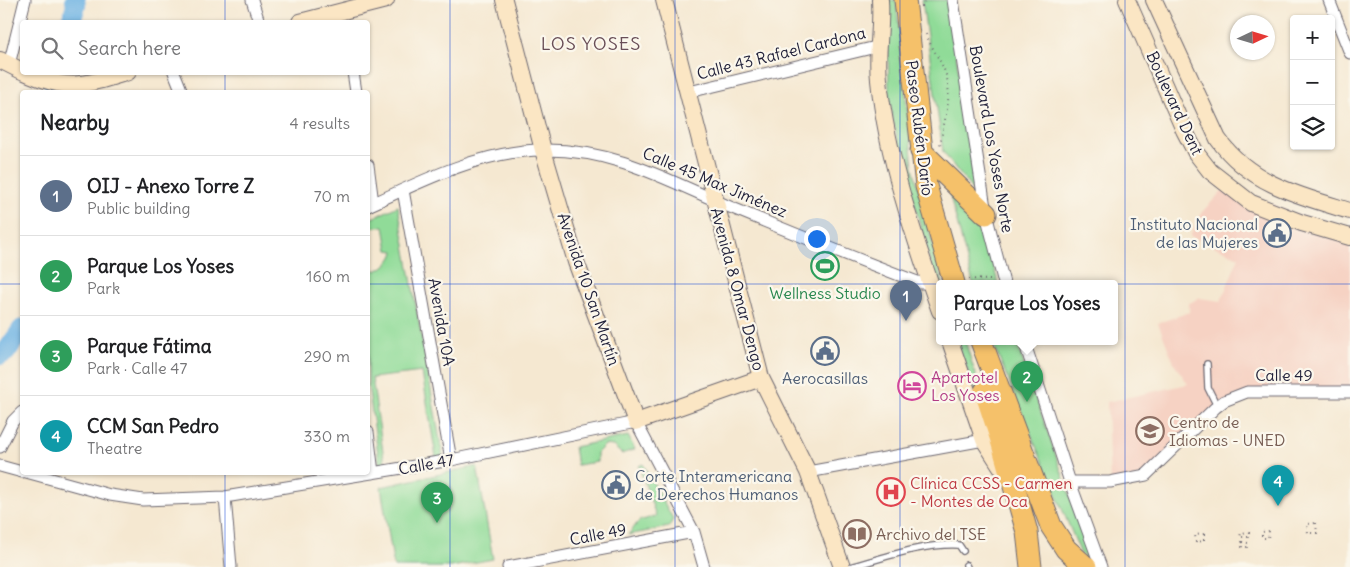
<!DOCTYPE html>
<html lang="en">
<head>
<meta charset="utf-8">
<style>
  :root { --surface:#fff; --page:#f2f2f2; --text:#202124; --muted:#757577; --line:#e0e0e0; --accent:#0b8043 }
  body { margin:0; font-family:Delius,sans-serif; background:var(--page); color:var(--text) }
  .controls { position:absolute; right:15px; top:15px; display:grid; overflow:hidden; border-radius:5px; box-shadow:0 1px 4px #0004 }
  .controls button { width:45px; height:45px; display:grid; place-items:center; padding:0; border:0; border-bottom:1px solid var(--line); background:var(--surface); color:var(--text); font:25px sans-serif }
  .compass { position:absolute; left:1230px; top:15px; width:45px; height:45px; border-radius:50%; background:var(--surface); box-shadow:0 1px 4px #0004; rotate:86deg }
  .you { position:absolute; left:816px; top:238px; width:18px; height:18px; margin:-12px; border:4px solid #fff; border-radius:50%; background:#1a73e8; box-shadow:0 0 0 8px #1a73e833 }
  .badge { display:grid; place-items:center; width:32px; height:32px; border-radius:50%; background:var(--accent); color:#fff; font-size:16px; font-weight:700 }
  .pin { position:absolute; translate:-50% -41px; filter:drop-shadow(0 1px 2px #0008) }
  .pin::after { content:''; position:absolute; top:26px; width:18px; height:15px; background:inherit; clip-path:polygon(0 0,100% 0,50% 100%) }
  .popup { position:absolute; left:936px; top:280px; width:182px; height:65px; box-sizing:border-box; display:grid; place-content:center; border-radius:5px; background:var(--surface); filter:drop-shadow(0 1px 4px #0005); font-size:16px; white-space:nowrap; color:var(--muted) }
  .popup b { font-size:19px; color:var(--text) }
  .popup::after { content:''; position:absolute; left:50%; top:100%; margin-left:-10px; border:10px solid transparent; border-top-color:var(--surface) }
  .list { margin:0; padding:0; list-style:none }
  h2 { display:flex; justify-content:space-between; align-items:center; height:65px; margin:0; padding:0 20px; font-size:21px }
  h2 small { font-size:16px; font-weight:400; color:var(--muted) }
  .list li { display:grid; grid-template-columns:32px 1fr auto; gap:15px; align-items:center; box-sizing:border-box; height:80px; padding:0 20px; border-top:1px solid var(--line) }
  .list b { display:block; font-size:19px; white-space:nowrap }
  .list p { margin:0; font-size:16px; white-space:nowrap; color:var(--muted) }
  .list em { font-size:16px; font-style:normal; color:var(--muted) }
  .icon { flex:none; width:28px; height:28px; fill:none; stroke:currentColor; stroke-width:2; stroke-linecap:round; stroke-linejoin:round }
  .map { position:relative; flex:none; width:1350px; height:567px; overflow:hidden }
  .search { position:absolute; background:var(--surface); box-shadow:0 1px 4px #0004; left:20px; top:20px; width:350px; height:55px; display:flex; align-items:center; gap:12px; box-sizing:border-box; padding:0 18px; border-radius:5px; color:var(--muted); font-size:19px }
  .panel { position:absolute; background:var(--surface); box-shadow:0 1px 4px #0004; left:20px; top:90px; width:350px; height:385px; border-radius:5px }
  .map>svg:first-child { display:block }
  .built { fill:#f6d2c3 }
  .green { fill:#90db98; stroke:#597e6a; fill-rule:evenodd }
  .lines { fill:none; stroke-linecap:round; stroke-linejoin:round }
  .river { stroke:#6db2e3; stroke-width:20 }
  .lane-casing { stroke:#6c6770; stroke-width:8 }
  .street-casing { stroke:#6c6770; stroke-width:13 }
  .secondary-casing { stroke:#6c6770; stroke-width:18 }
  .highway-casing { stroke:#6c6770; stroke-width:23 }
  .path { stroke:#6c6770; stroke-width:2; stroke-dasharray:1 4; stroke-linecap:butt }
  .lane { stroke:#fff; stroke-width:5.5 }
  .street { stroke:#fff; stroke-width:11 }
  .secondary { stroke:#fbe6c4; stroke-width:16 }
  .highway { stroke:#f5c16b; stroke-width:21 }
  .grid { fill:none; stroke:#1d4ed8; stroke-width:1; stroke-opacity:0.55 }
  .labels { text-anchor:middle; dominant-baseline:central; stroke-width:4.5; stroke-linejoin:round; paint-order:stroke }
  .street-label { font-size:16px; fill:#22223b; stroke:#fbf7ec }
  .service-label { font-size:16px; fill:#4e5e75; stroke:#fbf7ec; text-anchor:end }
  .leisure-label { font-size:16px; fill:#27864d; stroke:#fbf7ec }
  .hotel-label { font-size:16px; fill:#b23c85; stroke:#fbf7ec; text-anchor:start }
  .education-label { font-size:16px; fill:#785e54; stroke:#fbf7ec; text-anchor:start }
  .health-label { font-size:16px; fill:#be3a42; stroke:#fbf7ec; text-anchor:start }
  .neighbourhood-label { font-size:18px; letter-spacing:1px; fill:#694e57; stroke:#fbf7ec }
</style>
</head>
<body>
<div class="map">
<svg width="1350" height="567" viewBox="0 0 1350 567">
  <rect width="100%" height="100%" fill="#fbf7ec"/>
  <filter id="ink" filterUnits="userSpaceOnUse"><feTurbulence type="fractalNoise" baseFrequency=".02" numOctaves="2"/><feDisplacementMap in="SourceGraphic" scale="10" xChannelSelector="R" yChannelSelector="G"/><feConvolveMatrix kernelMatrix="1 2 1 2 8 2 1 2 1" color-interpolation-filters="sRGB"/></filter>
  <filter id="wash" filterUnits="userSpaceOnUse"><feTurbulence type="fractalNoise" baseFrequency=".0096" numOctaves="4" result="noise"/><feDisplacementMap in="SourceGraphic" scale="20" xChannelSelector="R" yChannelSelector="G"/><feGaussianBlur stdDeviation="1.12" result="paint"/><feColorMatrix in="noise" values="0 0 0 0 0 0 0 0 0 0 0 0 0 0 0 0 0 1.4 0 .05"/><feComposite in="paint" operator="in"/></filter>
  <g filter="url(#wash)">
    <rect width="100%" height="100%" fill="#f5e8d1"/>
    <path class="built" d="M1227 186 1350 237V392L1236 395 1146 475 1110 482 1107 402 1188 384 1174 363 1158 323 1190 312 1188 304 1199 298 1221 301 1239 257 1190 236 1202 212Z"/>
    <path class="green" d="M887 0H896L913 167 943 283H940L939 296 893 122 889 95Z
      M922 0H948L977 196 943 152Z
      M945 177 981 218 998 283H973Z
      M398 206 443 457 380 468 368 384V265L376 271C384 268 393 259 394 251L388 250 384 226 368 228V220ZM422 372 436 457 385 465 372 378Z
      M956 341H965L1005 467Z
      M992 341H1016L1094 565 1081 554Z
      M628 436 635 449 622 454 613 446 605 445 597 453V462L577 465 574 447Z
      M643 464 673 519 669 527 628 535 639 521 656 516 639 466Z
      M477 466 493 559 451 567H394L381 487Z"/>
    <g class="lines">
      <path class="river" d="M71 22 76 5 75 0
        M53 92 58 72
        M0 355 6 352 22 329"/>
    </g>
  </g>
  <g filter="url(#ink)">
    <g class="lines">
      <defs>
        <path id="lane" d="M1207 364 1208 388 1216 404 1219 403
          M966 565 967 567
          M849 567C884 558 923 543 959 545L963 551"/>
        <path id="street" d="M252 0 259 22
          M953 0 986 214 1004 283
          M1329 0 1350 53
          M9 65 25 0
          M174 72 182 92
          M353 72 356 92
          M689 92 880 46
          M368 165 373 203
          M403 190 451 460
          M368 206C421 181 484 150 543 150 615 149 667 180 730 207 793 233 856 259 920 283H930
          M1024 341 1070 482 1101 567
          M368 432 373 473
          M0 447 13 421 22 412
          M0 466 22 472
          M26 472 110 495 143 500 225 497 451 460 636 422 694 532 704 567
          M808 472 984 440
          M1070 482H1110L1146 475 1215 408 1224 401 1247 392H1350
          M225 497 231 567
          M508 567 694 532"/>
        <path id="secondary" d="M504 0 543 150 576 262 636 422 761 378
          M664 0 761 378 808 472 842 567
          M880 0C882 27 876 53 879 80 886 154 915 240 940 311
          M1127 0 1184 130 1196 153 1210 171 1251 203 1302 223 1350 237
          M1154 0 1218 139C1250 184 1300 196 1350 211
          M300 22 386 0
          M0 60 22 71
          M25 72C68 92 86 85 128 72
          M950 341 984 440 1007 476"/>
        <path id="highway" d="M905 0 926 186 954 283
          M921 151 986 214
          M981 341 1051 526 1066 549 1086 567
          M985 391 1000 437 1027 532 1031 567"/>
      </defs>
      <use href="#lane" class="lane-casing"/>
      <use href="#street" class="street-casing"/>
      <use href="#secondary" class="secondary-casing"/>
      <use href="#highway" class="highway-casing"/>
      <path class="path" d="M922 7 924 0
        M926 34C931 47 940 59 945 72 954 96 943 122 940 146
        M969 279 991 280
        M1316 523 1317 533H1308L1307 524Z
        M1269 531 1268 538H1262V532Z
        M1249 532 1248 537H1240L1241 533Z
        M1204 534V541L1196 542 1195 535Z
        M1242 542 1248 543 1247 547H1242Z"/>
      <use href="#lane" class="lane"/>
      <use href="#street" class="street"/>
      <use href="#secondary" class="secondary"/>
      <use href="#highway" class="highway"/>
    </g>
  </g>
  <path class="grid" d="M225 0V22M450 0V567M675 0V567M900 0V567M1125 0V567M225 72V92M0 284H22M368 284H1350M225 472V567"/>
  <defs>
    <symbol id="civic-ring" viewBox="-11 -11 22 22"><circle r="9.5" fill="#fbf7ec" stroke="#5c6f8a" stroke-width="1.5"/><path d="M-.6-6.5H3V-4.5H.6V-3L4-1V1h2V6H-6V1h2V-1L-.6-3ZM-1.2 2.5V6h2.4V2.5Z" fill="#5c6f8a"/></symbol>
    <symbol id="stadium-ring" viewBox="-11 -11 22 22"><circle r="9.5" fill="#fbf7ec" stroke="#2e9e5b" stroke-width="1.5"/><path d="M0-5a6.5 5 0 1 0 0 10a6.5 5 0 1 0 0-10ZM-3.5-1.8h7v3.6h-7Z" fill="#2e9e5b"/></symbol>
    <symbol id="hotel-ring" viewBox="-11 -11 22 22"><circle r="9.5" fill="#fbf7ec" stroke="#d1479c" stroke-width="1.5"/><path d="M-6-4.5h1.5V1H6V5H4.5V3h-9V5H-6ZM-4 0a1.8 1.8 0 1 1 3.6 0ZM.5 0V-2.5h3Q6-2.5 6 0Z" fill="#d1479c"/></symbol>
    <symbol id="university-ring" viewBox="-11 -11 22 22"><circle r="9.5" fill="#fbf7ec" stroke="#8d6e63" stroke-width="1.5"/><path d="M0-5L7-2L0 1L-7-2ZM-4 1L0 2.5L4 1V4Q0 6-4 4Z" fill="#8d6e63"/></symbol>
    <symbol id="hospital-ring" viewBox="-11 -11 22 22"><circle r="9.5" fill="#fbf7ec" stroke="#e0444e" stroke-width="1.5"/><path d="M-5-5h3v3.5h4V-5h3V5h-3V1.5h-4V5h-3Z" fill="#e0444e"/></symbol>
    <symbol id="library-ring" viewBox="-11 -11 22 22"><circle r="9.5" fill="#fbf7ec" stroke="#8d6e63" stroke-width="1.5"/><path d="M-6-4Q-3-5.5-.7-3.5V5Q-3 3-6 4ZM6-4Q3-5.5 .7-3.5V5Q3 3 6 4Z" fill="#8d6e63"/></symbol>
  </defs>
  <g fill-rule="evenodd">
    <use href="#civic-ring" x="1261" y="217" width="32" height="32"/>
    <use href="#stadium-ring" x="809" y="250" width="32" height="32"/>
    <use href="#civic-ring" x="809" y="335" width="32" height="32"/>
    <use href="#hotel-ring" x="896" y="370" width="32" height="32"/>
    <use href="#university-ring" x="1134" y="415" width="32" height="32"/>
    <use href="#civic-ring" x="600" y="469" width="32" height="32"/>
    <use href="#hospital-ring" x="875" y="476" width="32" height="32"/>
    <use href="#library-ring" x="841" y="518" width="32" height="32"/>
  </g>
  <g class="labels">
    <g class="street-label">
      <text transform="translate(781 53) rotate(-14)">Calle 43 Rafael Cardona</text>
      <text transform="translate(1175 103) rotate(65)">Boulevard Dent</text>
      <text transform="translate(920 128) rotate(83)">Paseo Rubén Darío</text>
      <text transform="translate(992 139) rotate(80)">Boulevard Los Yoses Norte</text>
      <text transform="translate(715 182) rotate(23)">Calle 45 Max Jiménez</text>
      <text transform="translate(589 289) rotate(71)">Avenida 10 San Martín</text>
      <text transform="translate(738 289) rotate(75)">Avenida 8 Omar Dengo</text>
      <text transform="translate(442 322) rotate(80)">Avenida 10A</text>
      <text x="1284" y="375">Calle 49</text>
      <text transform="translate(426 464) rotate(-10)">Calle 47</text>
      <text transform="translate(598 534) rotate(-11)">Calle 49</text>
    </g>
    <g class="service-label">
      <text x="1258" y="224">Instituto Nacional<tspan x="1258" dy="18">de las Mujeres</tspan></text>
      <text x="825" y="378" text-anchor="middle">Aerocasillas</text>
      <text x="635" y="476" text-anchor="start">Corte Interamericana<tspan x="635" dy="18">de Derechos Humanos</tspan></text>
    </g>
    <g class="leisure-label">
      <text x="825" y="293">Wellness Studio</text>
    </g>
    <g class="hotel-label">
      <text x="931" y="377">Apartotel<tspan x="931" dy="18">Los Yoses</tspan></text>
    </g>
    <g class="education-label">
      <text x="1169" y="422">Centro de<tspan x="1169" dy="18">Idiomas - UNED</tspan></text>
      <text x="876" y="534">Archivo del TSE</text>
    </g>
    <g class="health-label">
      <text x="910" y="483">Clínica CCSS - Carmen<tspan x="910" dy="18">- Montes de Oca</tspan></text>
    </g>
    <g class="neighbourhood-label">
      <text x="591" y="43">LOS YOSES</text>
    </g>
  </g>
</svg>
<div class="controls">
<button>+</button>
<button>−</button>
<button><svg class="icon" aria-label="layers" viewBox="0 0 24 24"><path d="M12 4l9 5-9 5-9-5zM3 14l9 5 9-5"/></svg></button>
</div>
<svg class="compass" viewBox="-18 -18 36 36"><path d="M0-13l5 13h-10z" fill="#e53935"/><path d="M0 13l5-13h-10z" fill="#757577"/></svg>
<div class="you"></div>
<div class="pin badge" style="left:906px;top:321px;background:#5c6f8a">1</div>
<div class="pin badge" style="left:1027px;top:402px;background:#2e9e5b">2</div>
<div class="popup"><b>Parque Los Yoses</b>Park</div>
<div class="pin badge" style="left:437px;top:523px;background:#2e9e5b">3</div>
<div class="pin badge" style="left:1278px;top:506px;background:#0f9aa8">4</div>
<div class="search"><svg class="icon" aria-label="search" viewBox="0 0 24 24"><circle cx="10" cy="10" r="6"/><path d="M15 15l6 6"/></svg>Search here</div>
<section class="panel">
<h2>Nearby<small>4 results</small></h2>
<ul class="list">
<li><span class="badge" style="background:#5c6f8a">1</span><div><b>OIJ - Anexo Torre Z</b><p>Public building</p></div><em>70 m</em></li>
<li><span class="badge" style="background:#2e9e5b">2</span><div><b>Parque Los Yoses</b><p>Park</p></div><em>160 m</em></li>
<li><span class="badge" style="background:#2e9e5b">3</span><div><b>Parque Fátima</b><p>Park · Calle 47</p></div><em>290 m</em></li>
<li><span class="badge" style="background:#0f9aa8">4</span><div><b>CCM San Pedro</b><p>Theatre</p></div><em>330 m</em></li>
</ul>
</section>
</div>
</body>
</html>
